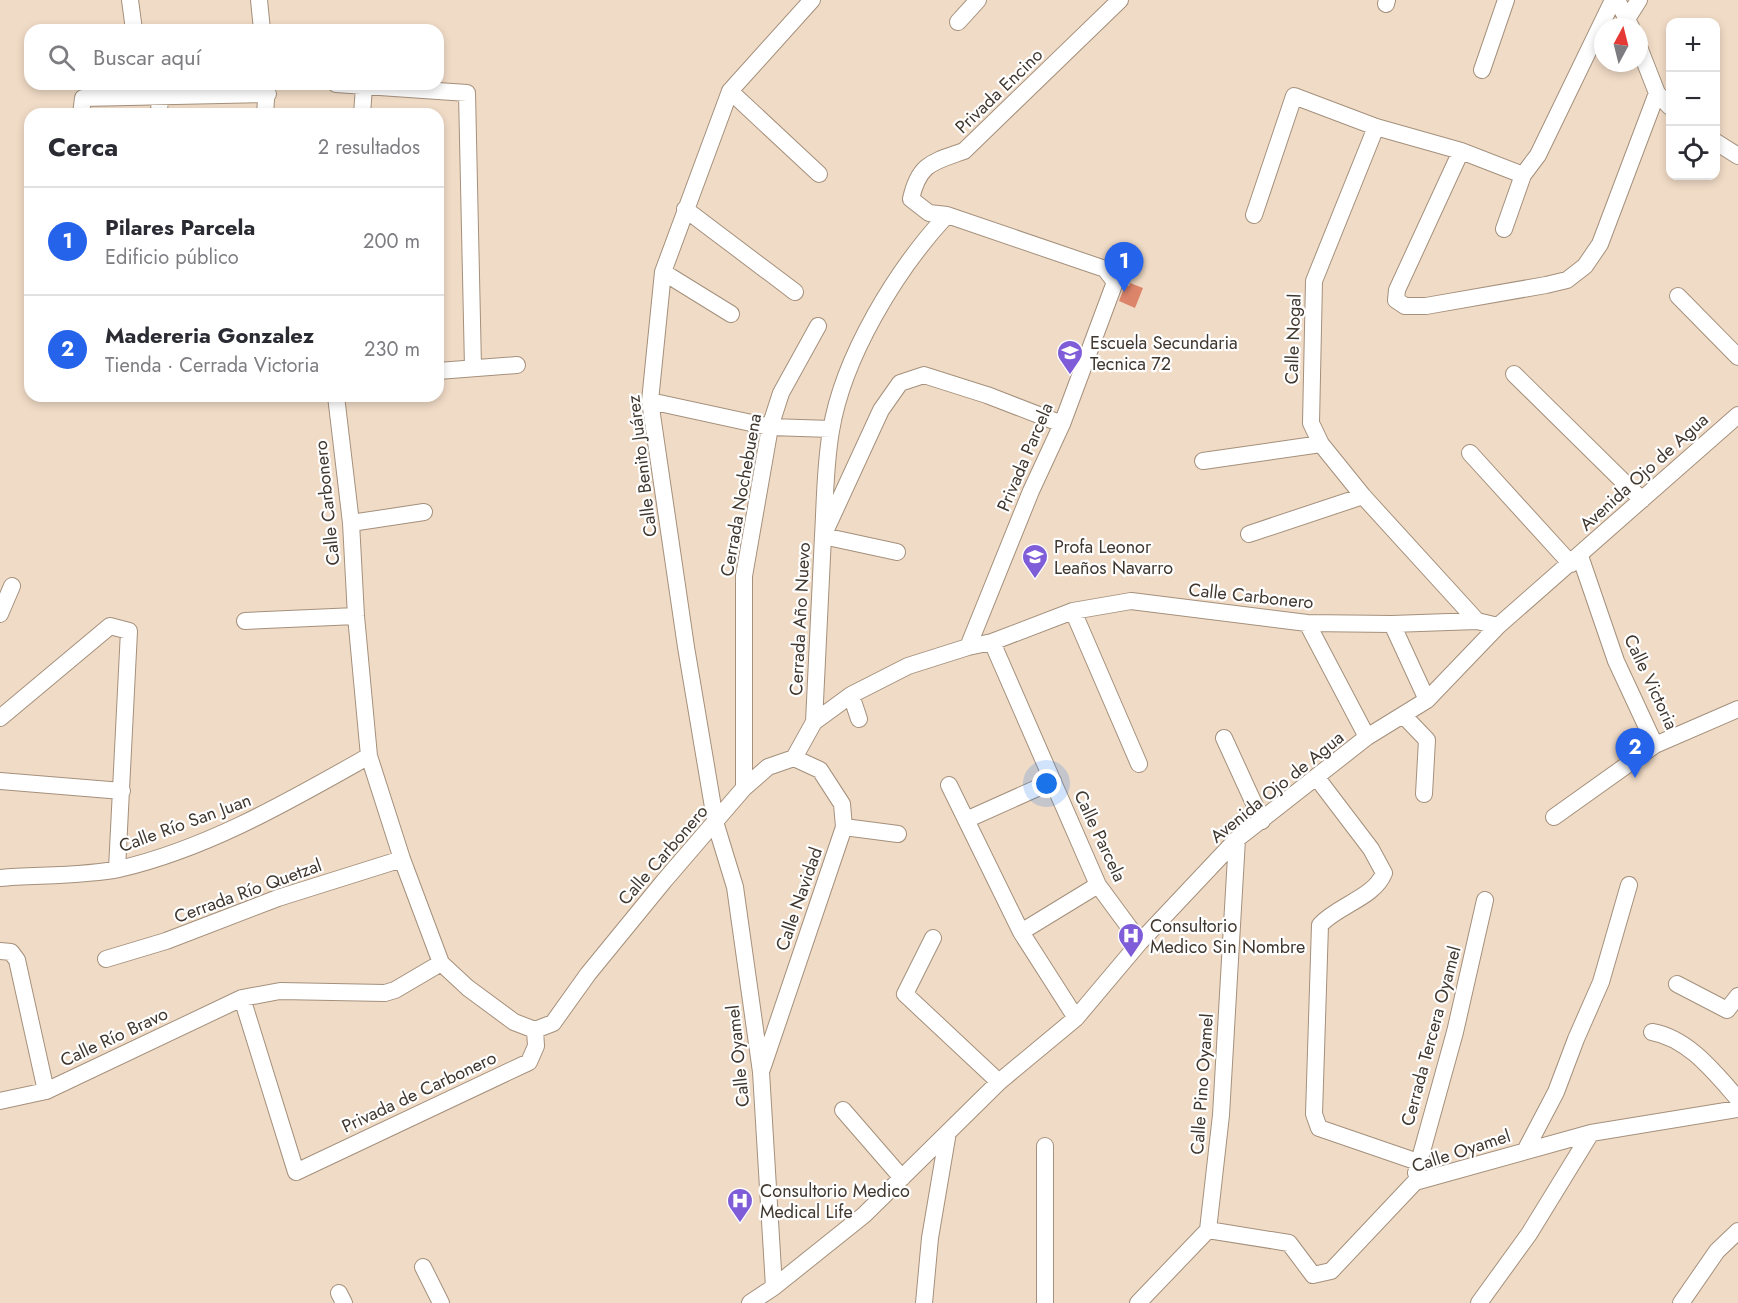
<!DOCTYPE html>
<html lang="es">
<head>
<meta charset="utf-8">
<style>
  :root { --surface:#fff; --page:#f7f7f7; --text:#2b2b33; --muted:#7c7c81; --line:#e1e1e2; --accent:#2563eb }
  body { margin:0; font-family:Jost,sans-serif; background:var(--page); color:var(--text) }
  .controls { position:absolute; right:18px; top:18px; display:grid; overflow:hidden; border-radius:12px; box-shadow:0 3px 9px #0003 }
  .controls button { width:54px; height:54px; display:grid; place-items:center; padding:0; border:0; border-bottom:2px solid var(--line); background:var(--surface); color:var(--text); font:30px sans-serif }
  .compass { position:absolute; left:1594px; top:18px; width:54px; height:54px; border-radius:50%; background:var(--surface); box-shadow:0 3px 9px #0003; rotate:7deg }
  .you { position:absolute; left:1047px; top:784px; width:21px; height:21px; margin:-15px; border:4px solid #fff; border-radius:50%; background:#1a73e8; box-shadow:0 0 0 9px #1a73e833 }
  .badge { display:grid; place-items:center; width:39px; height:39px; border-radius:50%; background:var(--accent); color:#fff; font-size:20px; font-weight:700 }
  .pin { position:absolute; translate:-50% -50px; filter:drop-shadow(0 2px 3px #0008) }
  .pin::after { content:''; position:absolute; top:32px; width:21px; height:18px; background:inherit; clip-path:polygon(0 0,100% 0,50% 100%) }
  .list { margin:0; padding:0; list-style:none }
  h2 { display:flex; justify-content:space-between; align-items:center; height:78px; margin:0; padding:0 24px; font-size:26px }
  h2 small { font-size:20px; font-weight:400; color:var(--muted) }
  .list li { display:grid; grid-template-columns:39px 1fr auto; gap:18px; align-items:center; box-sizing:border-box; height:108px; padding:0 24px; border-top:2px solid var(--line) }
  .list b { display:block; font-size:22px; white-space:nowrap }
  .list p { margin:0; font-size:20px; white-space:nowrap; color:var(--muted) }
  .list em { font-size:20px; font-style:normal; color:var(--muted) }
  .icon { flex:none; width:33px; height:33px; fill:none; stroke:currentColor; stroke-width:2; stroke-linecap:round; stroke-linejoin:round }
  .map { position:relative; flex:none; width:1738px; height:1303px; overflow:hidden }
  .search { position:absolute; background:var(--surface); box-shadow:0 3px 9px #0003; left:24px; top:24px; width:420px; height:66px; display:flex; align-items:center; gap:15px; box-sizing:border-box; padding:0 21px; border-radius:18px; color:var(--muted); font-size:22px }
  .panel { position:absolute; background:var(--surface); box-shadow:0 3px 9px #0003; left:24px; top:108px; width:420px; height:294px; border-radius:18px }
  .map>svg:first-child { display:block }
  .building { fill:#dc856b }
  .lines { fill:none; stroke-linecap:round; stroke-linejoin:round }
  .minor-casing { stroke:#a4907c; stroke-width:18 }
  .minor { stroke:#fff; stroke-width:16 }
  .labels { text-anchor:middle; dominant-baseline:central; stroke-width:4.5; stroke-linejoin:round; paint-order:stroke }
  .street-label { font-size:18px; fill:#40372f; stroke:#fff }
  .poi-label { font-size:18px; fill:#40372f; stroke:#fff; text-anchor:start }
</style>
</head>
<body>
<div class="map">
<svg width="1738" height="1303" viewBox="0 0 1738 1303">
  <rect width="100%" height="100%" fill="#f0dbc6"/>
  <path class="building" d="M1130 283 1143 288 1135 308 1119 301 1125 285 1129 286Z"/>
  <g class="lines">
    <defs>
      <path id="minor" d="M130 0 134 30
        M259 0 262 30
        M1617 0 1631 27
        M1386 4 1387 0
        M1627 19 1639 0
        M958 22 978 0
        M1639 47 1657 93 1670 107
        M1482 70 1506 0
        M336 84 467 93 473 367
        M730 91 819 174
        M81 114 83 98 268 94
        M159 114 160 94
        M265 114 267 85
        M362 114 364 87
        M1376 127 1314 281 1311 423 1321 444 1363 496 1477 621
        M1716 142 1738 156
        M1461 151 1397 290 1396 300 1405 306H1426L1546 285 1567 280 1585 266 1600 244 1657 93
        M685 209 795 292
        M1254 215 1294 96 1376 127 1461 151 1523 175
        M1504 229 1523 175 1538 155 1613 0
        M663 272 731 314
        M1678 296 1738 357
        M438 371 517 365
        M1514 374 1642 500
        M336 396 351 523 356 616 369 756 402 859 441 963 468 988 514 1022 535 1030 553 1023 588 974 664 881 744 788 768 767 794 758 814 722 851 695 908 666 968 647 992 642 1073 611 1131 601 1307 623 1392 624 1477 621 1498 626
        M650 401 770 427 831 429
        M1470 453 1571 564
        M1203 461 1321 444
        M351 523 424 512
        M1249 534 1363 496
        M897 552 823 536C825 501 825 465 831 431 843 357 896 270 947 215
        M1580 556 1616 661 1655 745
        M1073 611 1139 764
        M0 614 12 586
        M245 621 356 616
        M1307 623 1367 737
        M1392 624 1427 700
        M992 642 1098 885 1140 942
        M968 647 1031 491 1062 424 1115 282 1105 269 947 215 929 213 911 199C919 163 933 162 964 151L1120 0
        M851 695 859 719
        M1403 715 1427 740 1424 794
        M0 718 110 626 129 631 117 869
        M814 722 823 536 881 410 900 383 924 375 987 395 1062 424
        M1224 738 1262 821
        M1317 778 1371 849 1384 873C1374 898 1338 905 1320 925L1314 1114 1319 1128 1418 1162
        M0 781 122 791
        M949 785 1021 932 1076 1018
        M744 788V576L770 427 781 393 818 326
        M1554 817 1655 745 1738 709
        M966 820 1053 781
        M844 827 898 834
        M0 878C35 875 86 876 119 869 209 848 289 801 369 756
        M1021 932 1098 885
        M933 938 905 994 999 1082
        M0 951 11 952 17 960 46 1091
        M106 959 166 941 278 898 402 859
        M1677 984 1727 1010 1738 996
        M242 998 296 1172 529 1062 536 1046 535 1030
        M1652 1032C1688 1038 1715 1073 1738 1099
        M762 1069 844 827 842 804 820 770 794 758
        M0 1101 46 1091 242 998 280 991 385 993 395 990 441 963
        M843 1110 902 1178
        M1525 1151 1556 1092 1576 1039 1601 982 1629 885
        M1416 1173 1455 1032 1485 900
        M1208 1230 1289 1243 1313 1275 1331 1271 1415 1182 1591 1133 1738 1109
        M423 1267 441 1303
        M774 1287 761 1072 735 887 716 825 686 647 650 401 663 272 730 91 812 0
        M339 1293 344 1303
        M750 1303 774 1287 864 1215 999 1082 1076 1018 1140 942 1237 839 1367 737 1427 700 1498 626 1738 415
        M924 1303 930 1238 948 1132
        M1045 1303V1146
        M1138 1303 1208 1230 1221 1115 1237 839
        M1479 1303 1529 1234 1591 1133
        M1681 1303 1717 1251 1738 1231"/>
    </defs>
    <use href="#minor" class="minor-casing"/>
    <use href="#minor" class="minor"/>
  </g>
  <defs>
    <symbol id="school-pin" viewBox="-11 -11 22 30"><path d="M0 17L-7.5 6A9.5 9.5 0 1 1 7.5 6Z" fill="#805dd8" stroke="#fff"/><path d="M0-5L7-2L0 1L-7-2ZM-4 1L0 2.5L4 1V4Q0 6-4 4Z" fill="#fff"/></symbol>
    <symbol id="hospital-pin" viewBox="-11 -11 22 30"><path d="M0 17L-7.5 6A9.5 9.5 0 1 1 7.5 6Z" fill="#805dd8" stroke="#fff"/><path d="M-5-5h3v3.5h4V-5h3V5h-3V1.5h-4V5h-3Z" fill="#fff"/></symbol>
  </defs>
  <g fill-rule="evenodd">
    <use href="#school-pin" x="1055" y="338" width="30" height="40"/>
    <use href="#school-pin" x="1020" y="542" width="30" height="40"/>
    <use href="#hospital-pin" x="1116" y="921" width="30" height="40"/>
    <use href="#hospital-pin" x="725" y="1186" width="30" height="40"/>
  </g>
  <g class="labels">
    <g class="street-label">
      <text transform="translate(999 91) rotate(-44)">Privada Encino</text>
      <text transform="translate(1293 339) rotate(-88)">Calle Nogal</text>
      <text transform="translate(1025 457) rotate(-67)">Privada Parcela</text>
      <text transform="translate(642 466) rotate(-97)">Calle Benito Juárez</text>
      <text transform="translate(1644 472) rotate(-42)">Avenida Ojo de Agua</text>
      <text transform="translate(741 495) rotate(-80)">Cerrada Nochebuena</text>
      <text transform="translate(327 503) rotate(-96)">Calle Carbonero</text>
      <text transform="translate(1251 596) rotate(6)">Calle Carbonero</text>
      <text transform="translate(800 619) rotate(-87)">Cerrada Año Nuevo</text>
      <text transform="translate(1651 682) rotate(65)">Calle Victoria</text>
      <text transform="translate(1277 787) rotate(-39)">Avenida Ojo de Agua</text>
      <text transform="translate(185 823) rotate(-20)">Calle Río San Juan</text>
      <text transform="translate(1100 836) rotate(65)">Calle Parcela</text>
      <text transform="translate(663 855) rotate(-49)">Calle Carbonero</text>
      <text transform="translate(248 891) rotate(-20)">Cerrada Río Quetzal</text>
      <text transform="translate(799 899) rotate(-71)">Calle Navidad</text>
      <text transform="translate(1431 1036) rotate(-75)">Cerrada Tercera Oyamel</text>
      <text transform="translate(114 1037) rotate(-25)">Calle Río Bravo</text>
      <text transform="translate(738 1056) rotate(-96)">Calle Oyamel</text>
      <text transform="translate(1202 1084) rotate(-86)">Calle Pino Oyamel</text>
      <text transform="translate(419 1092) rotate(-25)">Privada de Carbonero</text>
      <text transform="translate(1461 1151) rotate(-18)">Calle Oyamel</text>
    </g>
    <g class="poi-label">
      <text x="1090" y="343">Escuela Secundaria<tspan x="1090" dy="21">Tecnica 72</tspan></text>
      <text x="1054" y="547">Profa Leonor<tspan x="1054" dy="21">Leaños Navarro</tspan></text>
      <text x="1150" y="926">Consultorio<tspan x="1150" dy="21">Medico Sin Nombre</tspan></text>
      <text x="760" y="1191">Consultorio Medico<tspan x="760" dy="21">Medical Life</tspan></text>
    </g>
  </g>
</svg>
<div class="controls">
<button>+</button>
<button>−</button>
<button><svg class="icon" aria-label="locate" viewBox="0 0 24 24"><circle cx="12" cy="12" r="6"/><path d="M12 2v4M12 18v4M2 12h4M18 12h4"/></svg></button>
</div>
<svg class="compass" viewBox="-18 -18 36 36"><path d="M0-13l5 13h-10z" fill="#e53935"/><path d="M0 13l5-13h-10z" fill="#7c7c81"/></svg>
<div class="you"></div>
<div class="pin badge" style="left:1124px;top:292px">1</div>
<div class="pin badge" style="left:1635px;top:778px">2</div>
<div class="search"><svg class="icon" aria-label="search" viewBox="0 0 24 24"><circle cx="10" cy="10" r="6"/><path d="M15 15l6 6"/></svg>Buscar aquí</div>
<section class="panel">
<h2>Cerca<small>2 resultados</small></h2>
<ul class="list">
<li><span class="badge">1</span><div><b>Pilares Parcela</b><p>Edificio público</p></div><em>200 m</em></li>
<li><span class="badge">2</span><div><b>Madereria Gonzalez</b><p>Tienda · Cerrada Victoria</p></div><em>230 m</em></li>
</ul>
</section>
</div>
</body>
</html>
